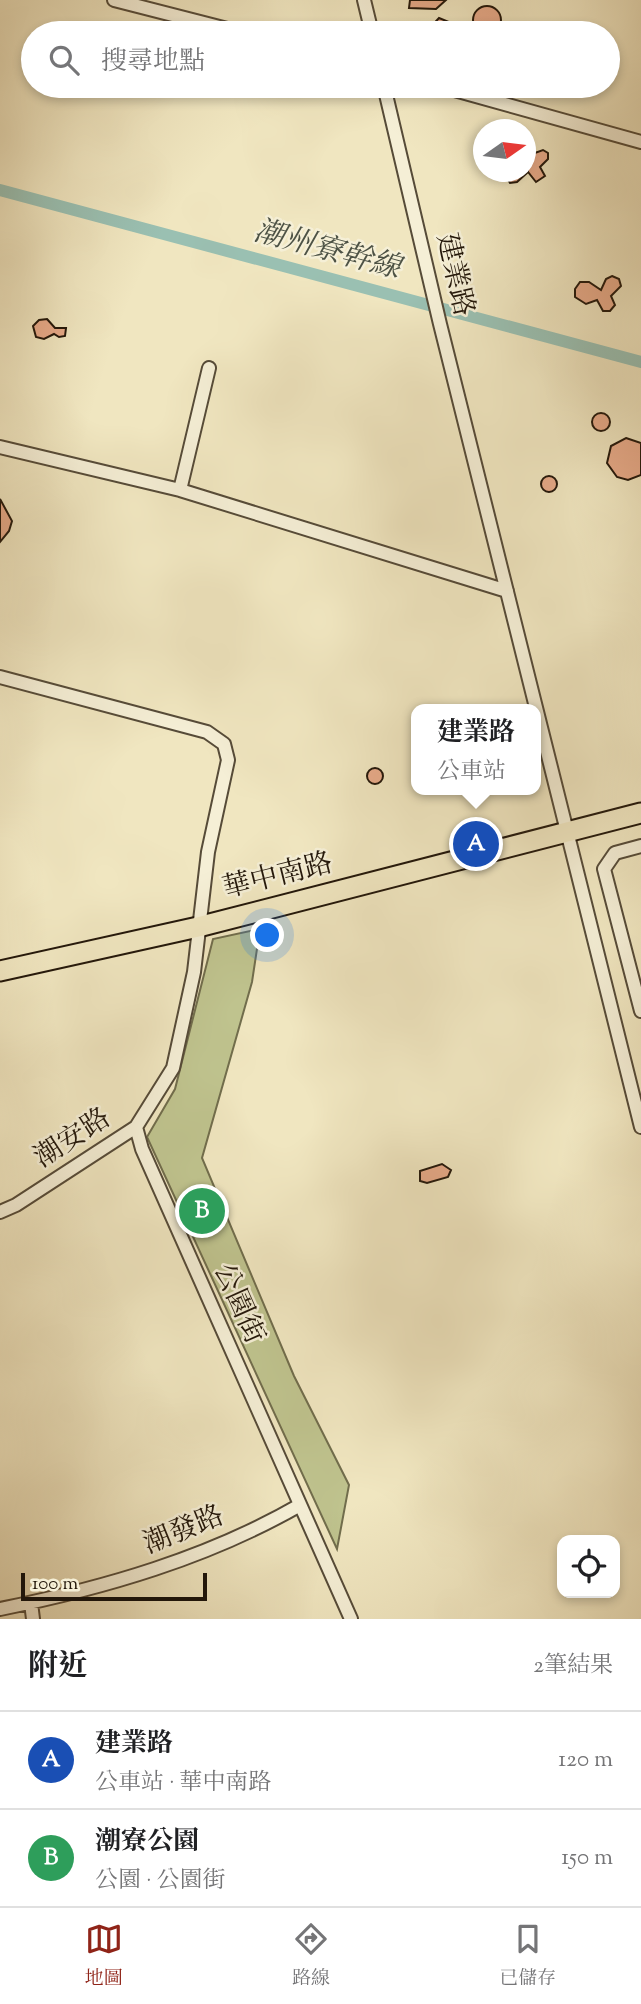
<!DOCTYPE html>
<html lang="zh-TW">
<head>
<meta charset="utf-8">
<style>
  :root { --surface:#fff; --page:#f2f2f2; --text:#202124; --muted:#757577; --line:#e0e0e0; --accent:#8f2418 }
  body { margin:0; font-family:"Sorts Mill Goudy","Noto Serif TC",serif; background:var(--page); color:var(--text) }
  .controls { position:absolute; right:21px; bottom:21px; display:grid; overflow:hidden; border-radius:14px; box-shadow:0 4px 10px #0003 }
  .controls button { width:63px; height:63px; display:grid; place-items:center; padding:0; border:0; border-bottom:2px solid var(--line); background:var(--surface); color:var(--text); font:35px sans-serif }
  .compass { position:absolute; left:473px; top:119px; width:63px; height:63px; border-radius:50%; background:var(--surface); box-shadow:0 4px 10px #0003; rotate:76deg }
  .scale { position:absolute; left:21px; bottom:18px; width:186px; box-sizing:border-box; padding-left:7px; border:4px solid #23170a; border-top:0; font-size:19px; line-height:24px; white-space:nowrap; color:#23170a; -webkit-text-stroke:5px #f5efd6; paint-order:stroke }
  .you { position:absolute; left:268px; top:936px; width:24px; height:24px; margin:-18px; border:5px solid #fff; border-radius:50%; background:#1a73e8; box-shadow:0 0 0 10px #1a73e833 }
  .badge { display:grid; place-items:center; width:46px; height:46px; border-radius:50%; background:var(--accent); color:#fff; font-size:23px; font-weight:700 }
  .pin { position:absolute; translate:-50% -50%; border:4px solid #fff; box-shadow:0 2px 7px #0006 }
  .popup { position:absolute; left:411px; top:704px; width:130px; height:91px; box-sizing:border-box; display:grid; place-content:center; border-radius:14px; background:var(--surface); filter:drop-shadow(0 2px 5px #0005); font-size:23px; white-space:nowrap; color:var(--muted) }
  .popup b { font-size:26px; color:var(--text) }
  .popup::after { content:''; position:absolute; left:50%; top:100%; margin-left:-14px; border:14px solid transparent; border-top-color:var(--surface) }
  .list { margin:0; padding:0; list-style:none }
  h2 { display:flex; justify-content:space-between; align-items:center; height:91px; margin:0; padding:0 28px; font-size:30px }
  h2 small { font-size:23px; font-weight:400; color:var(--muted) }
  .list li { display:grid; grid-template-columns:46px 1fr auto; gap:21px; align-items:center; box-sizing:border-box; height:98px; padding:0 28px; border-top:2px solid var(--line) }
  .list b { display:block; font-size:26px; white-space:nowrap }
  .list p { margin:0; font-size:23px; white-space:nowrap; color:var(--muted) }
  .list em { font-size:23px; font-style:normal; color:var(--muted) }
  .icon { flex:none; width:38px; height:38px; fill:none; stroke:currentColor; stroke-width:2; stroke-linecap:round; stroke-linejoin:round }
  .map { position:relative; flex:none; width:641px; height:1619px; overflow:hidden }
  .search { position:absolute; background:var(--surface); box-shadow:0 4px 10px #0003; left:21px; right:21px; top:21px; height:77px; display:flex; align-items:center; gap:18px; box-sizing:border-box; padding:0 24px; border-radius:38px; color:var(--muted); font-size:26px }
  .sheet { height:287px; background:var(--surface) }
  nav { display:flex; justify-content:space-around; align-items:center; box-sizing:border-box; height:98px; border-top:2px solid var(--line); background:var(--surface); font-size:19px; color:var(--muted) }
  nav a { display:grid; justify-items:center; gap:4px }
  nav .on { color:var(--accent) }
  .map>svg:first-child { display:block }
  .green { fill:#bfc38e; stroke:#716d4c; stroke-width:2 }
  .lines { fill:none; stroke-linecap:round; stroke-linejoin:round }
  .canal { stroke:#9ac0b2; stroke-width:12 }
  .building { fill:#e8ab8a; stroke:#23170a; stroke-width:2 }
  .street-casing { stroke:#564b38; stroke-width:16 }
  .primary-casing { stroke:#23170a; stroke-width:23 }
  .street { stroke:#f5efd6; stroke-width:12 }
  .primary { stroke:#f0e6c0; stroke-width:19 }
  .labels { text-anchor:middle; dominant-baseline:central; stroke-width:5; stroke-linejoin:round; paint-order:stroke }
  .street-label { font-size:28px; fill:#23170a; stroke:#f5efd6 }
  .water-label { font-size:30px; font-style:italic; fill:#4d5245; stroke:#f5efd6 }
</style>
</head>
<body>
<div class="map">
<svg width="641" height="1619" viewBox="0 0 641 1619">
  <rect width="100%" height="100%" fill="#f0e6c0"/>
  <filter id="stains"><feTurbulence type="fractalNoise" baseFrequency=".00286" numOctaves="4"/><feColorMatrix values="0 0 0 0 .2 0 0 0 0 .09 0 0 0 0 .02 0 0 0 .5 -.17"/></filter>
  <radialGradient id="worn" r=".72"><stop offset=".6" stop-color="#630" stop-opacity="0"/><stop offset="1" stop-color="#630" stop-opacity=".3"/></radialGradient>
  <path class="green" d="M260 929 252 982 202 1158 294 1376 349 1485 337 1549 147 1137 175 1089 213 939Z"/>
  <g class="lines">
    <path class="canal" d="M0 190 641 362"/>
  </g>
  <path class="building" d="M410 0H446L436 9 409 8Z
    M473 20a14 14 0 1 1 28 0a14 14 0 1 1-28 0Z
    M439 18 449 22 457 33H425Z
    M526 145 532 154 543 150 548 153V159L540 167 545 176 536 182 528 172 517 182 510 183 504 172H528Z
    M612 276 619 279 621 286 611 296 615 305 610 311H603L597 300 586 304 575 297V289L580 282H589L601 290 606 279Z
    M47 319 55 328H66L65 336 59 337 54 334 44 339 36 337 33 326 39 320Z
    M592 422a9 9 0 1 1 18 0a9 9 0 1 1-18 0Z
    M626 438 641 443V475L628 480 617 477 607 463 611 446Z
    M541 484a8 8 0 1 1 16 0a8 8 0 1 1-16 0Z
    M0 499 12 521 9 531 0 542Z
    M367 776a8 8 0 1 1 16 0a8 8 0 1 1-16 0Z
    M442 1164 451 1170 448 1177 427 1183 420 1181V1171Z"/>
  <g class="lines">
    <defs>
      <path id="street" d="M114 0 243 33
        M364 0 372 33
        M384 86 440 324 641 1127
        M440 86 641 142
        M0 447 180 490 507 591
        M180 490 209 368
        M0 677 207 732 224 744 228 760 208 852 194 972 173 1068 136 1127 142 1149 351 1619
        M641 846 615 853 604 869 641 1011
        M0 1212 16 1205 136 1127
        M31 1603 33 1619
        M0 1609C104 1588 208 1558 300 1505"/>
      <path id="primary" d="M0 971 198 927 641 813"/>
    </defs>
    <use href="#street" class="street-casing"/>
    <use href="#primary" class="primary-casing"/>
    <use href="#street" class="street"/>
    <use href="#primary" class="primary"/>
  </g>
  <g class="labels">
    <g class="street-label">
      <text transform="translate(454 275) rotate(77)">建業路</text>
      <text transform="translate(278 877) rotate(-14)">華中南路</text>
      <text transform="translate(73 1139) rotate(-33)">潮安路</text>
      <text transform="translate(238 1304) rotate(66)">公園街</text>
      <text transform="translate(184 1531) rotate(-22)">潮發路</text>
    </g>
    <g class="water-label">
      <text transform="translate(327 251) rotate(15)">潮州寮幹線</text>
    </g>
  </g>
  <rect width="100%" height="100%" filter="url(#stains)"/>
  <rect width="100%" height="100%" fill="url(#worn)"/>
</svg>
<div class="controls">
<button><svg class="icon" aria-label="locate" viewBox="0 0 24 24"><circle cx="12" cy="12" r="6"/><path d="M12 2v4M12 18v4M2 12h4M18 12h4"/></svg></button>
</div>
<svg class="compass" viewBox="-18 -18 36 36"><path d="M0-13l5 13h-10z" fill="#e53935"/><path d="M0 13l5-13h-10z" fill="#757577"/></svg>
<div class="scale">100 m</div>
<div class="you"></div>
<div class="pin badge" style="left:476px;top:844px;background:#1a4fb4">A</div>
<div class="popup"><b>建業路</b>公車站</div>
<div class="pin badge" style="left:202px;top:1211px;background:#2e9e5b">B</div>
<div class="search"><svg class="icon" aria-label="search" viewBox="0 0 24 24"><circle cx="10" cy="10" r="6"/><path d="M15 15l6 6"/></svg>搜尋地點</div>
</div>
<section class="sheet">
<h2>附近<small>2筆結果</small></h2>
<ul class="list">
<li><span class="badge" style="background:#1a4fb4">A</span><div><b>建業路</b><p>公車站 · 華中南路</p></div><em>120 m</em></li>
<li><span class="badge" style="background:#2e9e5b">B</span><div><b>潮寮公園</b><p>公園 · 公園街</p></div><em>150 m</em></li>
</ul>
</section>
<nav>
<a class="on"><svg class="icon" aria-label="map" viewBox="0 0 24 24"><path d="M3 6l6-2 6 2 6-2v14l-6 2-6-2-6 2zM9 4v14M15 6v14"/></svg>地圖</a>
<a><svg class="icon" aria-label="directions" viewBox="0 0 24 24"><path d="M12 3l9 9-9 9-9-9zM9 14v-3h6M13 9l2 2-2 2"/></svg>路線</a>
<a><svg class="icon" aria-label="saved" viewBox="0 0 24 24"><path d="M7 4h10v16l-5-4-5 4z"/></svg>已儲存</a>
</nav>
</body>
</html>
